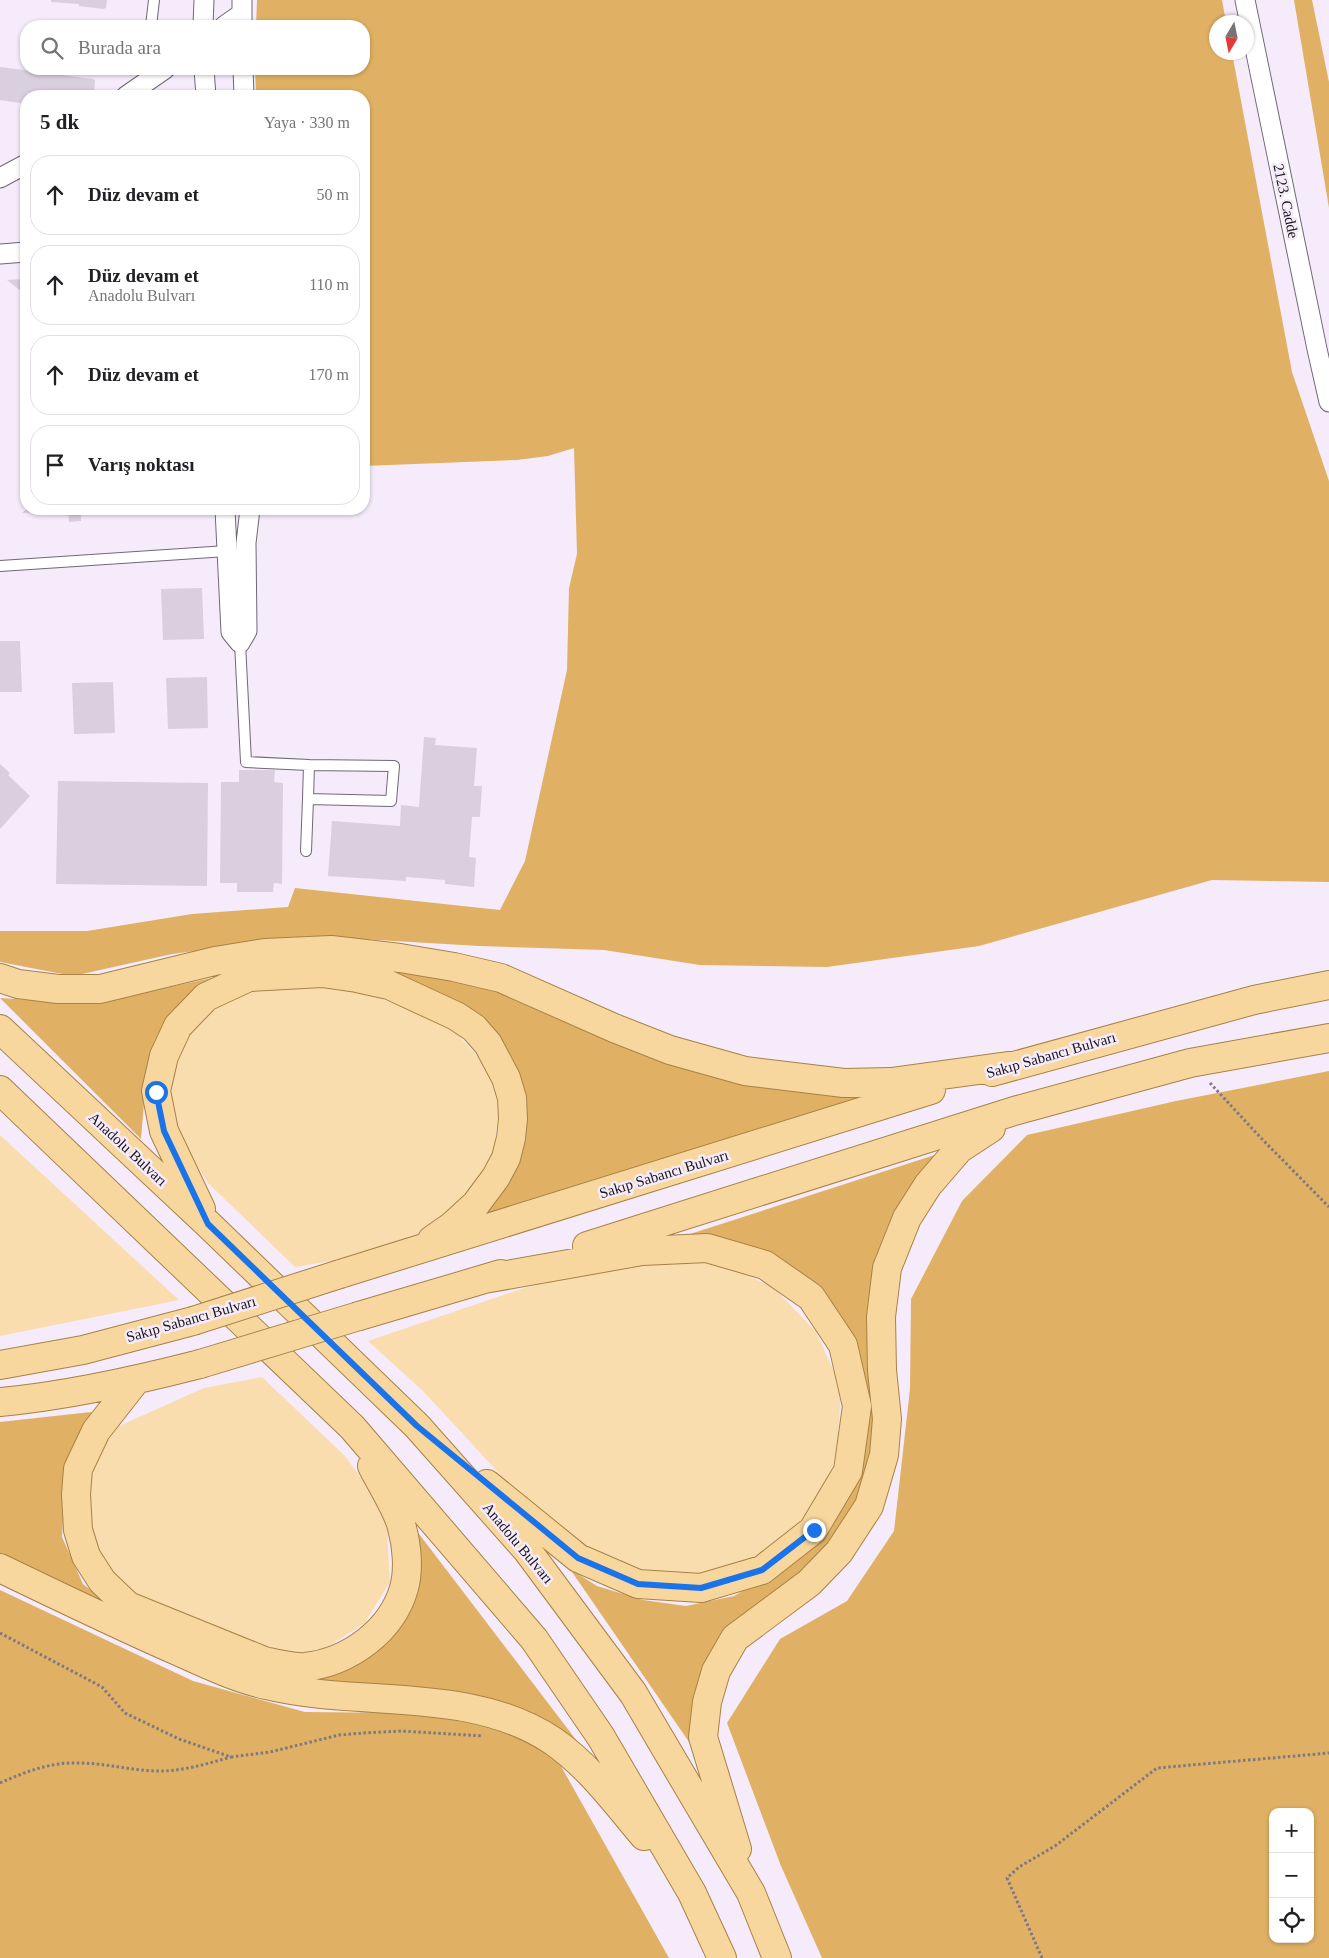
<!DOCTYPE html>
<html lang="tr">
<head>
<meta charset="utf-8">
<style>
  :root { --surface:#fff; --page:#f2f2f2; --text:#202124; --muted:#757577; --line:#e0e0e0 }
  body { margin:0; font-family:Georgia,serif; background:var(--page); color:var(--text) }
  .controls { position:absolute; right:15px; bottom:15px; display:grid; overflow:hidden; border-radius:10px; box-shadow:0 1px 4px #0004 }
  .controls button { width:45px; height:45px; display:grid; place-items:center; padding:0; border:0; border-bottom:1px solid var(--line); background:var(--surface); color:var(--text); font:25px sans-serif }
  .compass { position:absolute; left:1209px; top:15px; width:45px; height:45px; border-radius:50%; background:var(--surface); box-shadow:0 1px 4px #0004; rotate:190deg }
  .stop { position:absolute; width:15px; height:15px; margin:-11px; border:4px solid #1a73e8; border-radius:50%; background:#fff }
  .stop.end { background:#1a73e8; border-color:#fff; box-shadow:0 1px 5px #0008 }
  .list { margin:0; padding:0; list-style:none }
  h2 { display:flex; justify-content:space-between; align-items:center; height:65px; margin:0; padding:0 20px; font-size:21px }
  h2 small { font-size:16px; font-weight:400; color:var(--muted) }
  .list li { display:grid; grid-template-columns:32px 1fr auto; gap:15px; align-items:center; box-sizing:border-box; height:80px; margin:0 10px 10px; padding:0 10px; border:1px solid var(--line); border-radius:20px }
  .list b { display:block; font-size:19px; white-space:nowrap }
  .list p { margin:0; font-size:16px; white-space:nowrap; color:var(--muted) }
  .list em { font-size:16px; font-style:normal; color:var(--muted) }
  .icon { flex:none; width:28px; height:28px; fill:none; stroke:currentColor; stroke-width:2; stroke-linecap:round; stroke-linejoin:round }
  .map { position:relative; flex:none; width:1329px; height:1958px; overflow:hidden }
  .search { position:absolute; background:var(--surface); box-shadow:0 1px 4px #0004; left:20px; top:20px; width:350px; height:55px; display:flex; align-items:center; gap:12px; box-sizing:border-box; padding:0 18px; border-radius:20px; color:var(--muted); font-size:19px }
  .panel { position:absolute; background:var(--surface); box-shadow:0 1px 4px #0004; left:20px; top:90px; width:350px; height:425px; border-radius:20px }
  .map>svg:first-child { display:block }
  .green { fill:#faddae }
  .forest { fill:#e0b164; fill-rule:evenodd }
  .building { fill:#d9cfdf }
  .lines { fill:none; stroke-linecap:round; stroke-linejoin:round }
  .lane-casing { stroke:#716876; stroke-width:12 }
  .street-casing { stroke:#716876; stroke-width:21 }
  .primary-casing { stroke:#a78246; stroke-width:30 }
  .path { stroke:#7e7882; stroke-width:3; stroke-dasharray:2.5 2.5; stroke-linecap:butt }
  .lane { stroke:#fff; stroke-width:10 }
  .street { stroke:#fff; stroke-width:19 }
  .primary { stroke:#f8d79e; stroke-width:28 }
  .primary-bridge-casing { stroke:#a78246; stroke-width:30; stroke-linecap:butt }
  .primary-bridge { stroke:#f8d79e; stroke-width:28 }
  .route { stroke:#1a73e8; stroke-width:6 }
  .labels { text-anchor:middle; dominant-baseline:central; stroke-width:5; stroke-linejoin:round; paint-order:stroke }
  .street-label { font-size:15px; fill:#19161b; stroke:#f5ebfb }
</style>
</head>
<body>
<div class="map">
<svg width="1329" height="1958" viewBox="0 0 1329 1958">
  <rect width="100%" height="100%" fill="#f5ebfb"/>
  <path class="green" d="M284 982 340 985 444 1020 484 1063 500 1104 494 1148 475 1189 422 1232 349 1258 295 1267 208 1183 170 1124 169 1062 196 1022 234 994Z
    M0 1135 179 1300 0 1336Z
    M709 1256 775 1289 816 1332 841 1387 837 1456 811 1516 757 1557 709 1576 644 1577 576 1549 508 1483 424 1392 368 1341 521 1289 631 1259Z
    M262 1377 344 1455 386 1511 390 1582 364 1624 325 1648 285 1656 152 1611 88 1554 82 1506 93 1460 119 1426 204 1388Z"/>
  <path class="forest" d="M257 0H1222L1226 22H1216V52L1232 53 1292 372 1329 481V882L1212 880 979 946 827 967 700 965 604 950 479 946 310 936 172 954 73 976 0 962V931H87L192 914 288 907 295 888 500 910 525 861 567 670 569 588 577 554 574 448 548 456 517 460 364 466V96H256L255 69H364V26H256Z
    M1294 0H1312L1329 82V208Z
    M368 960 517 995 784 1089 871 1100 473 1224 512 1172 500 1048 368 968 199 989 164 1022 146 1079 141 1139 0 998 78 1003 129 996 284 962Z
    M1329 1071V1958H822L781 1866 727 1723 780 1639 847 1601 894 1531 910 1389 911 1299 962 1201 1027 1135 1176 1101ZM1273 1812H1310V1939H1273Z
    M941 1153 909 1196 878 1429 856 1508 817 1559 728 1636 698 1755 570 1569 597 1586 643 1600 686 1606 734 1596 779 1570 860 1425 804 1282 687 1235Z
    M91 1412 94 1423 78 1443 65 1484 62 1537 83 1584 120 1613 178 1643 250 1673 288 1680 337 1670 366 1656 391 1636 417 1587 416 1530 580 1745 542 1725 511 1713 470 1701 278 1683 250 1677 180 1649 0 1560V1422Z
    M0 1590 193 1681 305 1712 403 1713 499 1727 553 1752 669 1958H0Z"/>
  <path class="building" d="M51 0H107L106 8 103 9 79 6V4L51 2Z
    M0 67 93 79 95 80 94 92 95 93V96H26V104L0 100Z
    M26 279V295L7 280Z
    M27 509H68V510L22 513Z
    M68 509H81V521L69 522Z
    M202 588 204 639 163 640 161 589Z
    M0 641H20L22 692H0Z
    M207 677 208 728 168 729 166 678Z
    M113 682 115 733 74 734 72 683Z
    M424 737 436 738 435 745 477 748 474 786H482L480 817H472L469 857 476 858 474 887 445 884V880L406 877V881L328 876 332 821 400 826 401 805 419 807Z
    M0 764 10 773 8 775 30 796 0 829Z
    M239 770H275L274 782 283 783 282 884 274 883 273 892H237V883H220L221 782H239Z
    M58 781 208 783 207 886 56 884Z"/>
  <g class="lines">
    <defs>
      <path id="lane" d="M151 26 154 0
        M0 566 227 551
        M240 643 246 762 309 765 394 766 391 801 308 799 309 765
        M306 851 308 799"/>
      <path id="street" d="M1245 0 1317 349 1329 402
        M203 26 204 0
        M224 26 241 14
        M242 26V0
        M204 69 206 96
        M243 69 244 96
        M126 96 165 69
        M0 178 26 164
        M0 254 26 252
        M225 509 231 632 240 643 247 631 246 543 250 509"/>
      <path id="primary" d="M0 978 18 984 58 989H100L215 961 265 953 331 950 400 958 454 967 501 978 614 1028 670 1050 745 1071 844 1083 891 1082 1008 1066
        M0 1029 208 1224 417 1426 527 1550 633 1693 751 1893 777 1958
        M992 1072 1254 1000 1329 985
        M0 1090 352 1427 534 1639 601 1737 692 1893 722 1958
        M201 1209 164 1131 156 1091 164 1056 178 1026 206 997 249 977 322 973 357 978 389 985 456 1016 474 1028 488 1044 506 1078 512 1098 513 1119 511 1138 506 1158 496 1177 476 1204 452 1226 432 1240
        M587 1246 1014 1111 1190 1063 1329 1038
        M340 1274 931 1090
        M484 1279 642 1251 707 1248 765 1265 811 1297 843 1345 857 1406 848 1471 813 1530 762 1570 701 1588 638 1584 578 1558 487 1484
        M359 1316 501 1274
        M0 1365 83 1350 193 1321
        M136 1380 96 1431 78 1469 76 1494 78 1530 86 1556 102 1581 128 1606 264 1661C277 1664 292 1668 305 1667 349 1662 392 1631 404 1588 409 1570 407 1546 402 1528 399 1512 380 1482 372 1466
        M0 1402C67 1396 134 1381 200 1364
        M0 1568C58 1596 116 1624 175 1650 205 1663 234 1678 266 1685 360 1708 469 1685 553 1741 589 1766 616 1803 644 1836
        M737 1849 703 1737 707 1702 716 1671 735 1638 809 1583 839 1552 869 1506 884 1455 887 1419 882 1370 881 1317 887 1268 907 1218 928 1185 959 1149 991 1128"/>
    </defs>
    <use href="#lane" class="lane-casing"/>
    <use href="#street" class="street-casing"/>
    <use href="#primary" class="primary-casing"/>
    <path class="path" d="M1210 1083 1260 1137 1329 1207
      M0 1633 102 1687 125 1713 179 1739 231 1757 270 1752 339 1735 363 1733 401 1731 483 1736
      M0 1783C25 1772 50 1762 78 1763 104 1763 129 1770 155 1771 180 1772 206 1764 231 1757
      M1042 1958 1007 1878 1019 1867 1055 1846 1157 1768 1329 1753"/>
    <use href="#lane" class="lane"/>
    <use href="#street" class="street"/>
    <use href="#primary" class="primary"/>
    <defs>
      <path id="primary-bridge" d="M193 1321 340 1274
        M200 1364 359 1316"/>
    </defs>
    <use href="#primary-bridge" class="primary-bridge-casing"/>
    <use href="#primary-bridge" class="primary-bridge"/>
  </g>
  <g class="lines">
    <path class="route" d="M156 1092 164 1131 208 1224 417 1426 578 1558 638 1584 701 1588 762 1570 814 1530"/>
  </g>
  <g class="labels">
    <g class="street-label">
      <text transform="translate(1286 201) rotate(78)">2123. Cadde</text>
      <text transform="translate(1051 1055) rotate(-16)">Sakıp Sabancı Bulvarı</text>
      <text transform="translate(128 1149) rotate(43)">Anadolu Bulvarı</text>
      <text transform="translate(664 1174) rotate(-17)">Sakıp Sabancı Bulvarı</text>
      <text transform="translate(191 1319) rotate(-16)">Sakıp Sabancı Bulvarı</text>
      <text transform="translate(518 1543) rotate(50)">Anadolu Bulvarı</text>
    </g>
  </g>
</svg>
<div class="controls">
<button>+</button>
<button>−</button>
<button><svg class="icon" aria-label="locate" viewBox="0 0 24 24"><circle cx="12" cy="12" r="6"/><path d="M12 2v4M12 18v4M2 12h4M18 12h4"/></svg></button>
</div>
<svg class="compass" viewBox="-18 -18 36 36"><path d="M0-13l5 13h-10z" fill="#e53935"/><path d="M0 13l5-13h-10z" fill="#757577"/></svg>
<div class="stop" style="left:156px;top:1092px"></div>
<div class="stop end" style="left:814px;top:1530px"></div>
<div class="search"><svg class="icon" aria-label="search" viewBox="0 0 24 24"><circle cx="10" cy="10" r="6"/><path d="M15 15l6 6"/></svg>Burada ara</div>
<section class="panel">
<h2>5 dk<small>Yaya · 330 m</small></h2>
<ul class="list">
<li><svg class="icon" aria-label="ahead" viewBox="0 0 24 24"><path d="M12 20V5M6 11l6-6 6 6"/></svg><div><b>Düz devam et</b></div><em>50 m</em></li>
<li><svg class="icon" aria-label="ahead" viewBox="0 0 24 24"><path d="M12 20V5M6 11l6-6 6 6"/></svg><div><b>Düz devam et</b><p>Anadolu Bulvarı</p></div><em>110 m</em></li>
<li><svg class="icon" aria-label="ahead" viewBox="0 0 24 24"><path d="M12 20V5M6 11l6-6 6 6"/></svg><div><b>Düz devam et</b></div><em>170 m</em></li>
<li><svg class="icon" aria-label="arrive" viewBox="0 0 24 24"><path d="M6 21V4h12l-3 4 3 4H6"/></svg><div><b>Varış noktası</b></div></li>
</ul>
</section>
</div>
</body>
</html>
